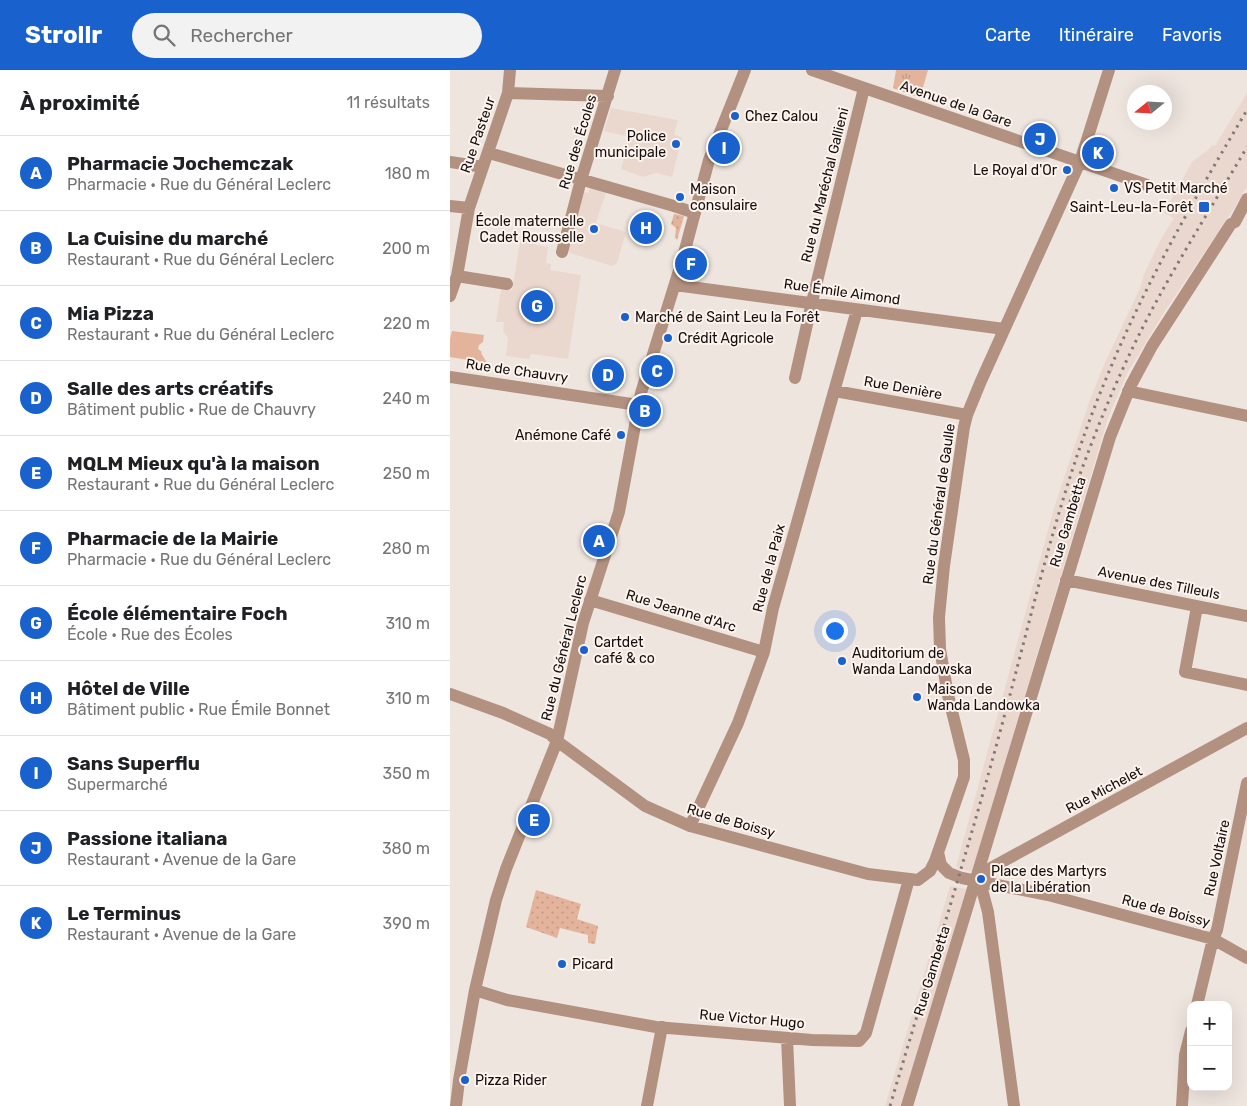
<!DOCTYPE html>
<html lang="fr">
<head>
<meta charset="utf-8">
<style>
  :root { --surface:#fff; --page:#f2f2f2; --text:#202124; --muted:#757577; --line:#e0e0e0; --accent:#1961cc }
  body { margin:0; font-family:Rubik,sans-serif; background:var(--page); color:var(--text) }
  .controls { position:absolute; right:15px; bottom:15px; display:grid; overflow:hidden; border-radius:10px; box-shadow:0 5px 20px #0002 }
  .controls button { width:45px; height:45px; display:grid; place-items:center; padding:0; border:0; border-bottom:1px solid var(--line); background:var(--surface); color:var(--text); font:25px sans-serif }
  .compass { position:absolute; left:677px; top:15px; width:45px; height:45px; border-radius:50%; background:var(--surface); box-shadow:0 5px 20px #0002; rotate:252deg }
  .you { position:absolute; left:384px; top:560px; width:18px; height:18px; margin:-12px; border:4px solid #fff; border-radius:50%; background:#1a73e8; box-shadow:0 0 0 8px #1a73e833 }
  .badge { display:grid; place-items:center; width:32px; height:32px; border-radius:50%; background:var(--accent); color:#fff; font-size:16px; font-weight:700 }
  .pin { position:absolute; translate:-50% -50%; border:2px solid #fff; box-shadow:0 1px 5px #0006 }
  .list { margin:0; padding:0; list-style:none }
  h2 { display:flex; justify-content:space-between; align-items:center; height:65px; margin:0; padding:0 20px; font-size:21px }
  h2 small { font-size:16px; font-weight:400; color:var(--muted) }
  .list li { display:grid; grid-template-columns:32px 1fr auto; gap:15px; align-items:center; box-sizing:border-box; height:75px; padding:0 20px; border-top:1px solid var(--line) }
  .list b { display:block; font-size:19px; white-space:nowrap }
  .list p { margin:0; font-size:16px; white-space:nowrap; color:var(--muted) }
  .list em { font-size:16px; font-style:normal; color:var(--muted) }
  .icon { flex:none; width:28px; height:28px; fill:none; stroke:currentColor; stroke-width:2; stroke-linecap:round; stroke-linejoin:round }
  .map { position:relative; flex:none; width:797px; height:1036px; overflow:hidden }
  header { display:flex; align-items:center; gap:30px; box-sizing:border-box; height:70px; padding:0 25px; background:var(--accent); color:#fff }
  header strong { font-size:24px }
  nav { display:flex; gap:28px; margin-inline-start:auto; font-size:18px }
  .search { width:350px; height:45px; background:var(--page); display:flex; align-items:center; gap:12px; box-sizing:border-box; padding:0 18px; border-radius:28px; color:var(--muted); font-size:19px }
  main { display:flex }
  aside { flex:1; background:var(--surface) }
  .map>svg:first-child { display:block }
  .built { fill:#ead8cf }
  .grass { fill:url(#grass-dots) }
  .park { fill:url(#park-tufts) }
  .pitch { fill:#e3b49b }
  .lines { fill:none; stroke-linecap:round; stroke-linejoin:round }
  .minor { stroke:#b39180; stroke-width:12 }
  .rail { stroke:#807976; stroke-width:3; stroke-dasharray:2.5 5; stroke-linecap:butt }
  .poi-dot { fill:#1961cc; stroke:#fdf2ec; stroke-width:2 }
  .labels { text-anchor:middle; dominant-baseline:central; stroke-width:4; stroke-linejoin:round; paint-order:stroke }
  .street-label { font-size:14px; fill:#130f0e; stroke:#fdf2ec }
  .poi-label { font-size:14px; fill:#130f0e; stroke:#fdf2ec; text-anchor:start }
</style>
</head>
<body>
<header>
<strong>Strollr</strong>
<div class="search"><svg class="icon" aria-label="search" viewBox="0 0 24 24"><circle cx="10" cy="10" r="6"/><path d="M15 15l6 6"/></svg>Rechercher</div>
<nav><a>Carte</a><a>Itinéraire</a><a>Favoris</a></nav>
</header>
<main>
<aside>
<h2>À proximité<small>11 résultats</small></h2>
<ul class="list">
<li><span class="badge">A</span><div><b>Pharmacie Jochemczak</b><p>Pharmacie · Rue du Général Leclerc</p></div><em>180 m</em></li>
<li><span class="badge">B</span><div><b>La Cuisine du marché</b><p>Restaurant · Rue du Général Leclerc</p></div><em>200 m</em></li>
<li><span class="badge">C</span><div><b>Mia Pizza</b><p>Restaurant · Rue du Général Leclerc</p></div><em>220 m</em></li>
<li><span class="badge">D</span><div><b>Salle des arts créatifs</b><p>Bâtiment public · Rue de Chauvry</p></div><em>240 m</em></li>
<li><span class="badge">E</span><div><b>MQLM Mieux qu'à la maison</b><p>Restaurant · Rue du Général Leclerc</p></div><em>250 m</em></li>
<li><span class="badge">F</span><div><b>Pharmacie de la Mairie</b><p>Pharmacie · Rue du Général Leclerc</p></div><em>280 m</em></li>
<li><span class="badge">G</span><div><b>École élémentaire Foch</b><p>École · Rue des Écoles</p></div><em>310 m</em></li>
<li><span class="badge">H</span><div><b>Hôtel de Ville</b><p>Bâtiment public · Rue Émile Bonnet</p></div><em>310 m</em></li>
<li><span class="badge">I</span><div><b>Sans Superflu</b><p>Supermarché</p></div><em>350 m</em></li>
<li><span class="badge">J</span><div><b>Passione italiana</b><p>Restaurant · Avenue de la Gare</p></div><em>380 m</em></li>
<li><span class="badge">K</span><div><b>Le Terminus</b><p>Restaurant · Avenue de la Gare</p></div><em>390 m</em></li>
</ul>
</aside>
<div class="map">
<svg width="797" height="1036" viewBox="0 0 797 1036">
  <defs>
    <pattern id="grass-dots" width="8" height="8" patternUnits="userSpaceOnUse" patternTransform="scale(1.25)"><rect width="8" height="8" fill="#e3b49b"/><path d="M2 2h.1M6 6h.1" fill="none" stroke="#c29a84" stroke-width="1.8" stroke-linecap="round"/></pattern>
    <pattern id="park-tufts" width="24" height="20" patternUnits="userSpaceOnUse" patternTransform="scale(1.25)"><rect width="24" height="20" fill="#e3b49b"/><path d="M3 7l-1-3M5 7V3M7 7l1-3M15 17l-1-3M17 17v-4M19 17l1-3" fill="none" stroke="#c29a84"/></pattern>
  </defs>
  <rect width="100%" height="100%" fill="#efe5df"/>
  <path class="built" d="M797 23V116L785 137 713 244 677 304 658 348 522 802 506 797 604 438 639 332 653 297 690 218 694 204 712 167 724 148 714 143 723 126 721 125 726 114 729 116 742 92 759 79 762 75 765 76Z
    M161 38 228 50 224 64 232 68 222 107 206 103 193 107 171 99 180 67 154 61Z
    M140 117 156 122 146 153 176 162 167 193 162 196 120 183 117 179 134 122 138 123Z
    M74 168 86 172V175L98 177 96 193 101 194 100 200 131 205 118 289 81 284 79 289 56 286 58 268 53 261 54 252H46L51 219 62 220 70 172H72Z
    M500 816 517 819 453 1036H435Z"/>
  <path class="grass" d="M224 144 234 146 227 170 225 167 226 158 221 154Z
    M86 820 131 834 127 849 148 856 145 874 138 873V865L110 858 107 868 76 857Z"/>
  <path class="park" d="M446 0H478L470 28 443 18Z"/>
  <path class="pitch" d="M2 261 34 265 33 272 29 275 28 279 32 282 31 283 37 293 0 287V269Z"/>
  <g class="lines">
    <path class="minor" d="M362 0 697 115
      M58 23 158 26
      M39 83 224 136 245 143
      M0 92 33 97
      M0 136 19 138
      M112 182 131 110 165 0
      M7 206 57 214
      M225 215 554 259
      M0 226 7 206 19 138 58 23 60 0
      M0 307 188 335
      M345 308 362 232 414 18
      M385 321 517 345
      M678 321 797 346
      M616 510 797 546
      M140 530 314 582
      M747 537 735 602 797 615
      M0 624 53 643 100 664 107 671 195 736 240 756 418 804 468 810 480 801 485 791 514 707V690L498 625 490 579 489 547 494 496 514 357 517 345 531 311 630 92 659 0
      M240 756 288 653 314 582 323 538 407 240
      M488 782 491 795 499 803 512 808 598 825 763 869 797 888
      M530 812 539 799 797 658
      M530 812 538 842 564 1036
      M25 920 57 930 206 957 362 970 409 971 416 963 459 809
      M747 935 763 869 767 860 797 713
      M337 968 340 1036
      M6 1036 9 1010 25 920 46 830 56 799 107 671 133 553 169 442 191 323 232 191 259 90 295 0
      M197 1036 212 957
      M457 1036 660 367 681 315 702 276 777 160 781 154 785 152 797 129
      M732 1036 735 985 741 961"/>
    <path class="rail" d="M620 432C639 378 660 324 685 273 718 205 759 142 797 77
      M440 1036C477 911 516 787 550 662 583 542 609 419 658 304 696 212 746 126 797 40"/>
  </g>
  <g class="poi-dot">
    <circle cx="285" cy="46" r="5"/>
    <circle cx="226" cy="74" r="5"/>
    <circle cx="617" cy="100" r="5"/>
    <circle cx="664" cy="118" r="5"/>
    <circle cx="230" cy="127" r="5"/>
    <rect x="748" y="131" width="12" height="12" rx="2.5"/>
    <circle cx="144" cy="159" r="5"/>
    <circle cx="175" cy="247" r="5"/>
    <circle cx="218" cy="268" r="5"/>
    <circle cx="171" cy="365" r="5"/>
    <circle cx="134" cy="580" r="5"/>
    <circle cx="392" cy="591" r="5"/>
    <circle cx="467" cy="627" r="5"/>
    <circle cx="531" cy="809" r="5"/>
    <circle cx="112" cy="894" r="5"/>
    <circle cx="15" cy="1010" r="5"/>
  </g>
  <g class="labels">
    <g class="street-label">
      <text transform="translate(506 34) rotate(19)">Avenue de la Gare</text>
      <text transform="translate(28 65) rotate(-71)">Rue Pasteur</text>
      <text transform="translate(128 72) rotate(-73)">Rue des Écoles</text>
      <text transform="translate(375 115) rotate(-76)">Rue du Maréchal Gallieni</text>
      <text transform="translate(392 222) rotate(8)">Rue Émile Aimond</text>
      <text transform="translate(67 301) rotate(8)">Rue de Chauvry</text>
      <text transform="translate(453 318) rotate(10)">Rue Denière</text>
      <text transform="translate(489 434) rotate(-82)">Rue du Général de Gaulle</text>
      <text transform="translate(618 452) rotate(-73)">Rue Gambetta</text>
      <text transform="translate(319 498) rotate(-75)">Rue de la Paix</text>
      <text transform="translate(709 513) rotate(11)">Avenue des Tilleuls</text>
      <text transform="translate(231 541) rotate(17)">Rue Jeanne d'Arc</text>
      <text transform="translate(114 578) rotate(-76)">Rue du Général Leclerc</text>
      <text transform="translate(654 720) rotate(-28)">Rue Michelet</text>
      <text transform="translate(281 751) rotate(16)">Rue de Boissy</text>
      <text transform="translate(767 788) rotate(-78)">Rue Voltaire</text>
      <text transform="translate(716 841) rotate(15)">Rue de Boissy</text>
      <text transform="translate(482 901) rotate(-73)">Rue Gambetta</text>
      <text transform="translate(302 949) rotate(5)">Rue Victor Hugo</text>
    </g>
    <g class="poi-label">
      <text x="295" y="46">Chez Calou</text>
      <text x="216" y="66" text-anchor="end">Police<tspan x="216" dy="16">municipale</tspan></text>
      <text x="607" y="100" text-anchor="end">Le Royal d'Or</text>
      <text x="674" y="118">VS Petit Marché</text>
      <text x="240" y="119">Maison<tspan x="240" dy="16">consulaire</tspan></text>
      <text x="743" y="137" text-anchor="end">Saint-Leu-la-Forêt</text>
      <text x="134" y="151" text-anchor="end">École maternelle<tspan x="134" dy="16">Cadet Rousselle</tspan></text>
      <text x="185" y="247">Marché de Saint Leu la Forêt</text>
      <text x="228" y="268">Crédit Agricole</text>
      <text x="161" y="365" text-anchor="end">Anémone Café</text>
      <text x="144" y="572">Cartdet<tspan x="144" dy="16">café &amp; co</tspan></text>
      <text x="402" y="583">Auditorium de<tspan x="402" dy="16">Wanda Landowska</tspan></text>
      <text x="477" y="619">Maison de<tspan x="477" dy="16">Wanda Landowka</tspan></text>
      <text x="541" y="801">Place des Martyrs<tspan x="541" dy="16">de la Libération</tspan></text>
      <text x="122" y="894">Picard</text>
      <text x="25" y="1010">Pizza Rider</text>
    </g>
  </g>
</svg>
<div class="controls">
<button>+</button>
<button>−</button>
</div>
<svg class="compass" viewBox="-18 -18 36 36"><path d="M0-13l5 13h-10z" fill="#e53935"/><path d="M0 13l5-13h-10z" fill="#757577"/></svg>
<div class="you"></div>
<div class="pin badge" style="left:149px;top:471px">A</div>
<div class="pin badge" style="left:195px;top:341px">B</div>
<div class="pin badge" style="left:207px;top:301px">C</div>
<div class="pin badge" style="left:158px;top:305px">D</div>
<div class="pin badge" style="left:84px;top:750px">E</div>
<div class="pin badge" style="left:241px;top:194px">F</div>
<div class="pin badge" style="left:87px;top:236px">G</div>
<div class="pin badge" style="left:196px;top:158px">H</div>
<div class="pin badge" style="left:274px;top:78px">I</div>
<div class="pin badge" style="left:590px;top:69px">J</div>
<div class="pin badge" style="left:648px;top:83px">K</div>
</div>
</main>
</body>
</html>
